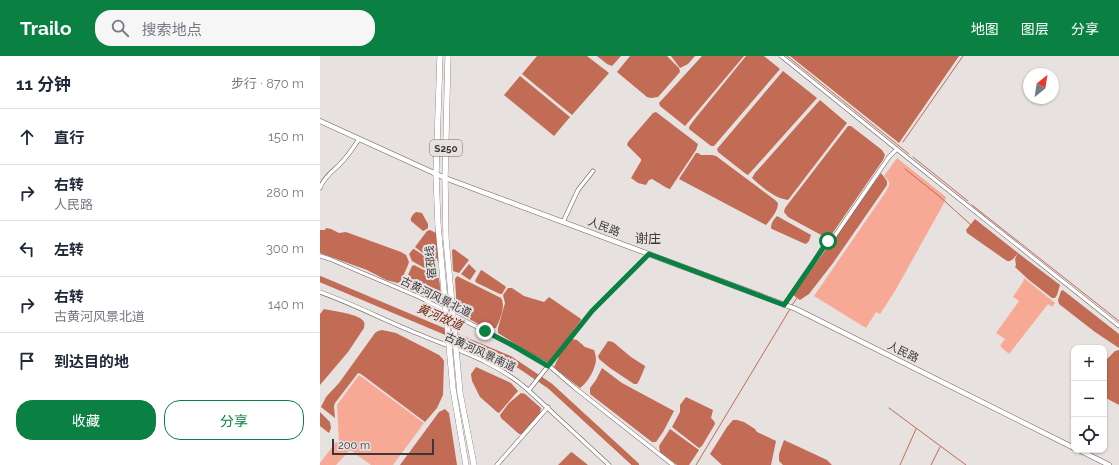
<!DOCTYPE html>
<html lang="zh">
<head>
<meta charset="utf-8">
<style>
  :root { --surface:#fff; --page:#f6f6f7; --text:#1f2937; --muted:#747a83; --line:#e0e1e3; --accent:#0b8043 }
  body { margin:0; font-family:Raleway,"Noto Sans SC",sans-serif; background:var(--page); color:var(--text) }
  .controls { position:absolute; right:12px; bottom:12px; display:grid; overflow:hidden; border-radius:8px; box-shadow:0 1px 3px #0004 }
  .controls button { width:36px; height:36px; display:grid; place-items:center; padding:0; border:0; border-bottom:1px solid var(--line); background:var(--surface); color:var(--text); font:20px sans-serif }
  .compass { position:absolute; left:703px; top:12px; width:36px; height:36px; border-radius:50%; background:var(--surface); box-shadow:0 1px 3px #0004; rotate:30deg }
  .scale { position:absolute; left:12px; bottom:10px; width:102px; box-sizing:border-box; padding-left:4px; border:2px solid #393737; border-top:0; font-size:11px; line-height:14px; white-space:nowrap; color:#393737; -webkit-text-stroke:3px #e7e1e0; paint-order:stroke }
  .stop { position:absolute; width:12px; height:12px; margin:-9px; border:3px solid #0b8043; border-radius:50%; background:#fff }
  .stop.end { background:#0b8043; border-color:#fff; box-shadow:0 1px 4px #0008 }
  .list { margin:0; padding:0; list-style:none }
  h2 { display:flex; justify-content:space-between; align-items:center; height:52px; margin:0; padding:0 16px; font-size:17px }
  h2 small { font-size:13px; font-weight:400; color:var(--muted) }
  .list li { display:grid; grid-template-columns:26px 1fr auto; gap:12px; align-items:center; box-sizing:border-box; height:56px; padding:0 16px; border-top:1px solid var(--line) }
  .list b { display:block; font-size:15px; white-space:nowrap }
  .list p { margin:0; font-size:13px; white-space:nowrap; color:var(--muted) }
  .list em { font-size:13px; font-style:normal; color:var(--muted) }
  .actions { display:flex; gap:8px; padding:12px 16px }
  .actions a { flex:1; padding:9px 0; border:1px solid var(--accent); border-radius:16px; text-align:center; font-size:14px; color:var(--accent) }
  .actions .main { background:var(--accent); color:#fff }
  .icon { flex:none; width:22px; height:22px; fill:none; stroke:currentColor; stroke-width:2; stroke-linecap:round; stroke-linejoin:round }
  .map { position:relative; flex:none; width:799px; height:409px; overflow:hidden }
  header { display:flex; align-items:center; gap:24px; box-sizing:border-box; height:56px; padding:0 20px; background:var(--accent); color:#fff }
  header strong { font-size:19px }
  nav { display:flex; gap:22px; margin-inline-start:auto; font-size:14px }
  .search { width:280px; height:36px; background:var(--page); display:flex; align-items:center; gap:10px; box-sizing:border-box; padding:0 14px; border-radius:16px; color:var(--muted); font-size:15px }
  main { display:flex }
  aside { flex:1; background:var(--surface) }
  .map>svg:first-child { display:block }
  .green { fill:#f8a995 }
  .water { fill:#c26b55 }
  .lines { fill:none; stroke-linecap:round; stroke-linejoin:round }
  .stream { stroke:#c26b55; stroke-width:1 }
  .river { stroke:#c26b55; stroke-width:6 }
  .minor-casing { stroke:#65605f; stroke-width:4.5 }
  .tertiary-casing { stroke:#65605f; stroke-width:5.5 }
  .primary-casing { stroke:#65605f; stroke-width:6 }
  .minor { stroke:#fff; stroke-width:3.5 }
  .tertiary { stroke:#fff; stroke-width:4.5 }
  .primary { stroke:#fff; stroke-width:5.5 }
  .primary-bridge-casing { stroke:#65605f; stroke-width:6; stroke-linecap:butt }
  .primary-bridge { stroke:#fff; stroke-width:5.5 }
  .route { stroke:#0b8043; stroke-width:5 }
  .labels { text-anchor:middle; dominant-baseline:central; stroke-width:4; stroke-linejoin:round; paint-order:stroke }
  .shield { fill:#e7e1e0; stroke:#6d6a6a; stroke-width:1 }
  .shield-label { font-size:10px; font-weight:bold; fill:#393737 }
  .street-label { font-size:11px; fill:#393737; stroke:#e7e1e0 }
  .water-label { font-size:12px; font-style:italic; fill:#72220d; stroke:#e7e1e0 }
  .quarter-label { font-size:13px; fill:#3e3938; stroke:#e7e1e0 }
</style>
</head>
<body>
<header>
<strong>Trailo</strong>
<div class="search"><svg class="icon" aria-label="search" viewBox="0 0 24 24"><circle cx="10" cy="10" r="6"/><path d="M15 15l6 6"/></svg>搜索地点</div>
<nav><a>地图</a><a>图层</a><a>分享</a></nav>
</header>
<main>
<aside>
<h2>11 分钟<small>步行 · 870 m</small></h2>
<ul class="list">
<li><svg class="icon" aria-label="ahead" viewBox="0 0 24 24"><path d="M12 20V5M6 11l6-6 6 6"/></svg><div><b>直行</b></div><em>150 m</em></li>
<li><svg class="icon" aria-label="right" viewBox="0 0 24 24"><path d="M7 20v-9h11M14 6l5 5-5 5"/></svg><div><b>右转</b><p>人民路</p></div><em>280 m</em></li>
<li><svg class="icon" aria-label="left" viewBox="0 0 24 24"><path d="M17 20v-9H6M10 6l-5 5 5 5"/></svg><div><b>左转</b></div><em>300 m</em></li>
<li><svg class="icon" aria-label="right" viewBox="0 0 24 24"><path d="M7 20v-9h11M14 6l5 5-5 5"/></svg><div><b>右转</b><p>古黄河风景北道</p></div><em>140 m</em></li>
<li><svg class="icon" aria-label="arrive" viewBox="0 0 24 24"><path d="M6 21V4h12l-3 4 3 4H6"/></svg><div><b>到达目的地</b></div></li>
</ul>
<div class="actions"><a class="main">收藏</a><a>分享</a></div>
</aside>
<div class="map">
<svg width="799" height="409" viewBox="0 0 799 409">
  <rect width="100%" height="100%" fill="#e7e1e0"/>
  <path class="green" d="M577 102 626 141 624 147 575 235 560 258 556 256 546 272 494 240 565 137C570 128 572 127 564 120Z
    M704 222 735 247 732 251 728 248 689 298 680 290 685 283 676 277 699 245 693 241 703 226Z
    M39 319 104 367 73 409H51L30 394 16 409H0V407L16 386H19L17 349Z"/>
  <path class="water" d="M217 0H267L289 17 252 59 202 18Z
    M277 0H301L292 10 287 8Z
    M310 0H347L359 12 360 16 338 41 331 42 327 41 297 16Z
    M351 0H375L368 8 360 12Z
    M382 0H424L365 70 340 50 339 47Z
    M426 0H444L460 13 394 90H391L369 73V71L374 64Z
    M470 0H639L579 87Z
    M463 15 497 42 428 119 426 118 398 96 397 93Z
    M200 20 250 61 234 80 184 39Z
    M500 44 527 67 468 144C454 142 442 131 432 122L435 117Z
    M336 56 378 88 376 94 350 133 347 132 332 123 329 124 326 129 318 127 311 122 321 105V103L307 89 308 86 333 57Z
    M528 70H531L562 94 565 99 563 104 512 178 508 180H503L468 161 464 156 465 152Z
    M376 97H378L381 99H392L396 100 455 144 458 147C458 155 451 163 446 169L359 123Z
    M561 117 567 125V129L513 207 489 238 480 244 473 239Z
    M96 156 102 157 108 168V172L105 174 103 175 91 165C90 162 93 158 96 156Z
    M457 160 491 179 489 185 486 188 483 187 452 173 451 172C451 167 454 163 457 160Z
    M655 163 698 197C695 201 692 206 687 205L647 177 646 174Z
    M6 172 11 173 19 177 26 176 81 196 86 199 89 206 88 209 81 225 78 227 66 224 47 214 0 197V174H5Z
    M110 174 116 177 117 180 119 205 112 204 95 191 107 175Z
    M93 193H94L112 205V207L108 213H106L92 205 89 198Z
    M134 193 149 204 139 217 133 215 132 194Z
    M698 197 740 229 737 239 735 242H732L709 224 695 211 696 209 695 203Z
    M149 208 156 215 150 224 141 218Z
    M94 209 119 222 122 246V247L87 231 84 228 92 210Z
    M161 214 163 215 185 230 186 231 182 238H180L157 227 155 225 156 223Z
    M137 220 181 242C186 250 180 264 176 272L167 273 137 256 135 223Z
    M188 232H192L204 240 224 246 229 241 261 263V264L229 307 224 306 178 277V272L185 247 183 239Z
    M743 234 744 235 799 278V292L775 276 739 248 738 244 741 235Z
    M4 253C12 255 41 258 44 266 45 268 44 270 44 272L28 296 0 329V258Z
    M62 274 76 277 119 299 122 302 124 305 123 339 117 352 105 366 41 318 38 317 15 347 14 350 15 362 1 351 6 341 19 327 55 277 58 275Z
    M252 283 257 284 265 291 274 294C275 297 276 300 276 304 275 314 268 326 260 332L237 314 234 311 240 298Z
    M288 285 293 286 311 301 325 310V311L319 325 317 328H314L290 312 279 303 278 300Z
    M799 294V349L784 341V306L795 295Z
    M156 311 191 327 198 335 179 357 177 356 160 341 152 325 151 318Z
    M282 312 302 327 354 355 343 376 336 386H332L270 338V332L276 324Z
    M201 337 205 338 221 352 220 358 203 378H199L181 362 180 359 189 347Z
    M366 341 393 354 391 362 394 365 395 368 382 390 379 392 352 371 360 356V349Z
    M125 353 129 357 137 409H80L119 356Z
    M0 356 10 366 11 372 9 377 0 370Z
    M413 364H417L424 366 435 373 437 376 456 385 451 409H402L390 398 407 371Z
    M350 373 379 394 369 409H357L340 396 339 390Z
    M464 384 507 404 512 409H463L459 405V398Z
    M251 396 253 397 268 409H238Z"/>
  <g class="lines">
    <path class="stream" d="M467 0 589 98
      M583 86 643 0
      M593 101 648 145
      M585 113 619 140 651 169
      M652 149 799 265
      M472 249 477 242
      M569 352 646 409
      M376 409 470 253
      M580 409 596 373
      M611 409 620 391"/>
    <path class="river" d="M0 223 190 303 230 330 316 409"/>
    <defs>
      <path id="minor" d="M461 0 589 103 799 270
        M0 132C4 121 13 115 20 108 28 100 33 92 39 83
        M243 166 258 134 273 115
        M0 200 10 203 99 241 192 289 227 308 255 332 353 409
        M0 236C33 248 64 264 96 277 134 293 175 305 207 333L289 409
        M464 249 493 207 506 186 514 181 569 101 577 93
        M209 334 272 255 329 198
        M177 409 228 351"/>
      <path id="tertiary" d="M0 65 125 122 476 253 754 392
        M759 394 789 409"/>
      <path id="primary" d="M118 169 116 118 120 0
        M126 183 125 122 128 0
        M133 333 146 409
        M140 337 154 409"/>
    </defs>
    <use href="#minor" class="minor-casing"/>
    <use href="#tertiary" class="tertiary-casing"/>
    <use href="#primary" class="primary-casing"/>
    <use href="#minor" class="minor"/>
    <use href="#tertiary" class="tertiary"/>
    <use href="#primary" class="primary"/>
    <defs>
      <path id="primary-bridge" d="M118 169 133 333
        M126 183 140 337"/>
    </defs>
    <use href="#primary-bridge" class="primary-bridge-casing"/>
    <use href="#primary-bridge" class="primary-bridge"/>
  </g>
  <g class="lines">
    <path class="route" d="M165 275 192 289 228 310 272 255 329 198 464 249 508 185"/>
  </g>
  <g class="labels">
    <rect class="shield" x="110" y="84" width="32" height="16" rx="3"/>
    <g class="shield-label">
      <text x="126" y="92">S250</text>
    </g>
    <g class="street-label">
      <text transform="translate(284 171) rotate(21)">人民路</text>
      <text transform="translate(111 206) rotate(-95)">宿邳线</text>
      <text transform="translate(116 241) rotate(26)">古黄河风景北道</text>
      <text transform="translate(160 296) rotate(25)">古黄河风景南道</text>
      <text transform="translate(583 296) rotate(26)">人民路</text>
    </g>
    <g class="water-label">
      <text transform="translate(120 261) rotate(23)">黄河故道</text>
    </g>
    <g class="quarter-label">
      <text x="328" y="182">谢庄</text>
    </g>
  </g>
</svg>
<div class="controls">
<button>+</button>
<button>−</button>
<button><svg class="icon" aria-label="locate" viewBox="0 0 24 24"><circle cx="12" cy="12" r="6"/><path d="M12 2v4M12 18v4M2 12h4M18 12h4"/></svg></button>
</div>
<svg class="compass" viewBox="-18 -18 36 36"><path d="M0-13l5 13h-10z" fill="#e53935"/><path d="M0 13l5-13h-10z" fill="#747a83"/></svg>
<div class="scale">200 m</div>
<div class="stop" style="left:508px;top:185px"></div>
<div class="stop end" style="left:165px;top:275px"></div>
</div>
</main>
</body>
</html>
